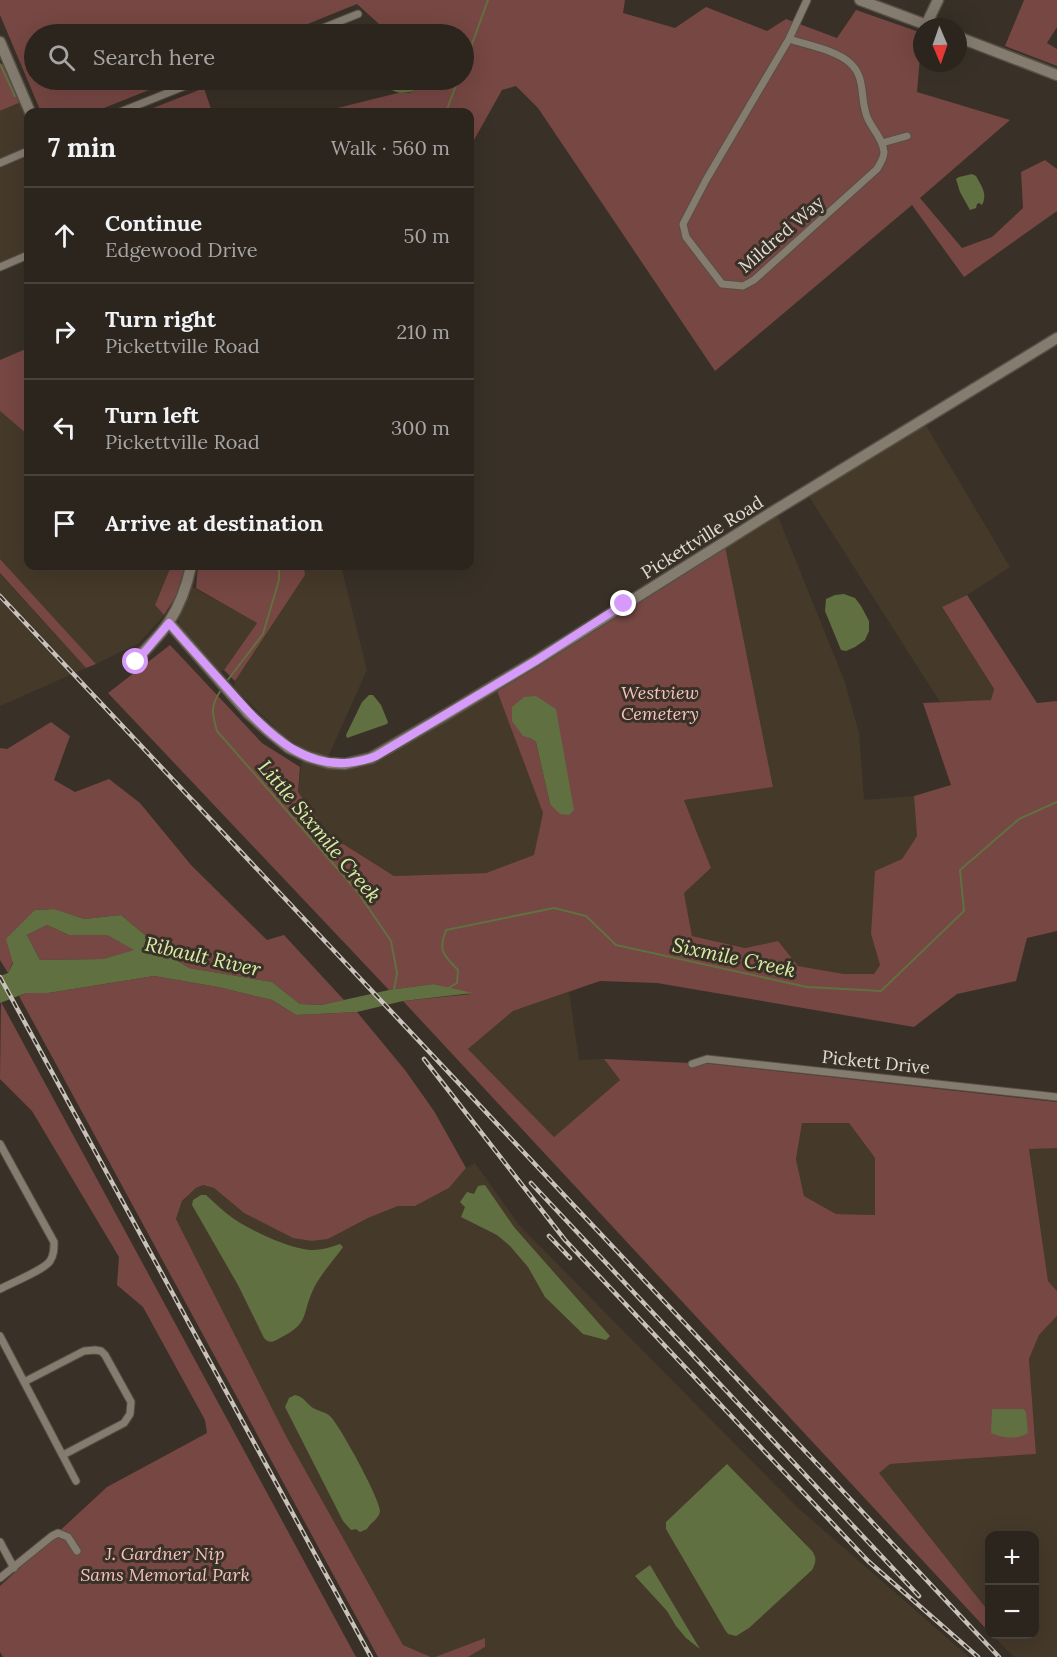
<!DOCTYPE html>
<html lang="en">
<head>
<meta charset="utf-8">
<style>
  :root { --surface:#2b251d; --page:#332d26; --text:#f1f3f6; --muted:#a6a5a4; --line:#47423b }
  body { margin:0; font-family:Lora,serif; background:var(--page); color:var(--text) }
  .controls { position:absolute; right:18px; bottom:18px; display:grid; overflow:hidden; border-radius:12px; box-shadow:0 6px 24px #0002 }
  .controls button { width:54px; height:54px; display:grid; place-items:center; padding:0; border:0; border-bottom:2px solid var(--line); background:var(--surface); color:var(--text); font:30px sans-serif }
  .compass { position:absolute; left:913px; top:18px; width:54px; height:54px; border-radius:50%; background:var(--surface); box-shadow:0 6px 24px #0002; rotate:178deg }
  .stop { position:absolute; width:18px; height:18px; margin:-14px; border:4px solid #d69bfa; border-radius:50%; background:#fff }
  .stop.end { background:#d69bfa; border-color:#fff; box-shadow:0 2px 6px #0008 }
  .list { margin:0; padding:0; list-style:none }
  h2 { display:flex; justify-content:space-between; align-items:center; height:78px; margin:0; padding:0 24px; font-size:26px }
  h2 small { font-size:20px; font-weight:400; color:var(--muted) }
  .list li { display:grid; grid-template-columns:39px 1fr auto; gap:18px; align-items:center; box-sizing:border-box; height:96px; padding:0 24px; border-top:2px solid var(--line) }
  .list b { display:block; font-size:22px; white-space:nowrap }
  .list p { margin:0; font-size:20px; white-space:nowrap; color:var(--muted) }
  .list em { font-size:20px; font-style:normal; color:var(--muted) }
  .icon { flex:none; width:33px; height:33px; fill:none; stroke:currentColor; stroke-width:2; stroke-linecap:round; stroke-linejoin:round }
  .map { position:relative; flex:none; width:1057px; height:1657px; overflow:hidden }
  .search { position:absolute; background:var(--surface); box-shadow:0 6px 24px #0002; left:24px; top:24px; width:450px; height:66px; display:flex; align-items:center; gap:15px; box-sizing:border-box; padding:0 21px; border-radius:33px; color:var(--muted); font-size:22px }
  .panel { position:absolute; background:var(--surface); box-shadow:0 6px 24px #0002; left:24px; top:108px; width:450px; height:462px; border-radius:12px }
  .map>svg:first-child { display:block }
  .built { fill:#45392a }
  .green { fill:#764743; fill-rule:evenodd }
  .water { fill:#617041; fill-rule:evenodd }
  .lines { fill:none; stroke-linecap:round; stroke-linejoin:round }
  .stream { stroke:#617041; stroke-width:2 }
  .street-casing { stroke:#565047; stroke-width:9 }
  .secondary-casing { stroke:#565047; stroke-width:13 }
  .street { stroke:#857c70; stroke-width:7 }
  .secondary { stroke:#857c70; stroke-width:10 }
  .rail-casing { stroke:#c8c2bb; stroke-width:4.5 }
  .rail { stroke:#393127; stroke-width:2; stroke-dasharray:7; stroke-linecap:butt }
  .route { stroke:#d69bfa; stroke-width:8 }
  .labels { text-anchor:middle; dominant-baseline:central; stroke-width:6; stroke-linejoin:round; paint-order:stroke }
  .street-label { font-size:18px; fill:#e1dcd5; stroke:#393127 }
  .park-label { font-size:18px; font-style:italic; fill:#f7c3be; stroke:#393127 }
  .water-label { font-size:20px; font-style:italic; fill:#d6efa4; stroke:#393127 }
</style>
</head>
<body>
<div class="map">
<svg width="1057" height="1657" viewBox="0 0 1057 1657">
  <rect width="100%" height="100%" fill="#393127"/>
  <path class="built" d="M21 102 28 119V252L0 264V111Z
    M0 411 28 435V566H171L155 605 164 615 139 643 96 664 0 559Z
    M925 424 1010 567 967 595 942 608 994 689 991 701 940 702 808 495Z
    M777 514 844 680 859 733 864 800 914 796 917 836 902 859 871 934 880 965 875 974H844L797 966 778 941 745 948 692 936 684 893 711 868 684 800 773 786 725 546Z
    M304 566H341L367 670 328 757 312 753 289 741 234 688 235 681 305 575Z
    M0 574 86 668 0 706Z
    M191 586 257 623 224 670 220 672 180 627 178 618Z
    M497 691 543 813 535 855 486 873 394 876 329 835 298 792 302 760 363 765 381 758Z
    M569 992 579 1060 604 1059 620 1080 554 1137 468 1049 513 1011Z
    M802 1123H849L875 1158V1215L836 1214 804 1196 796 1159Z
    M1029 1148H1057V1291L1048 1281Z
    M475 1163 519 1225 797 1507 969 1657H468L485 1647V1638L435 1657H431L403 1645 286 1436 176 1219 182 1202 196 1188 203 1185 214 1188 244 1213 312 1241 328 1239 368 1218 398 1206H415L449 1188 466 1168Z
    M1057 1316V1657H1014L992 1635 1034 1634V1536H990L989 1612 878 1473 890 1464 1036 1454 1029 1359 1039 1335Z"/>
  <path class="green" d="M0 0H625L623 13 675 28 706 7 767 31 786 19 837 38 856 10 922 33 917 92 1010 120 920 198 962 248 992 237 1023 208 1021 172 1045 160 1057 169V211L964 277 912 205 715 371 538 108 516 86 502 90 470 147V112H321L398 93H409L434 82 435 80H464V34H390L357 4 283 34H34V80H174L94 112H41L0 15Z
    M1024 0H1057V27L1047 43 1057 49V66L1005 46Z
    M5 63 21 102 0 111V65Z
    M204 88 212 112H143Z
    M28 348V435L0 411V360Z
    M725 546 773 787 684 800 711 868 684 893 692 936 745 948 778 941 798 966 844 974H874L880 965 871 934 875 871 902 859 917 836 914 796 951 785 923 703 991 700 994 689 942 607 967 595 1037 703 1057 701V931L1027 938 1016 981 957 994 914 1027 657 983 600 981 513 1011 468 1049 554 1137 620 1080 604 1059 712 1064 1057 1102V1148L1029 1149 1048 1281 1057 1291V1316L1039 1335 1029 1359 1036 1454 890 1464 879 1473 989 1612V1632L403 1001 471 994 433 984 389 990 108 693 170 645 262 743 300 767 298 792 329 835 394 876 486 873 534 855 543 813 497 691ZM556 709 550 804 536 742 530 738ZM802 1123H849L875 1158V1215L836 1214 804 1196 796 1159Z
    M0 559 96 664 86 668 0 573Z
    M171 566H185L176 596 164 615 155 605Z
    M198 566H304L305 575 235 681 224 670 257 623 196 588Z
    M51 722 70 736 54 780 75 792 109 779 140 803 191 865 267 940 284 935 344 1000 321 1005 300 1004 272 982 189 968 170 956 121 915 84 919 53 909 35 910 8 973 0 960V748L7 749Z
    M47 925 69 935H107L135 950 103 959 40 960 27 935Z
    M154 976 218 987 272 1000 296 1015 357 1012 405 1070 434 1111 466 1168 449 1188 415 1206H398L368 1218 328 1239 312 1241 293 1238 244 1213 214 1188 203 1185 196 1188 182 1201 176 1219 286 1436 403 1645 431 1657H378L19 996 26 993H48Z
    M1 1002 356 1657H3L0 1652V1586L107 1487 207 1433 205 1420 143 1307 117 1285 119 1257 32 1111 0 1079Z
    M485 1638V1647L468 1657H435Z"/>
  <path class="water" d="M392 80H435L434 82C421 87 406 98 392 90Z
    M972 174 976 176C981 185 988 194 982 205L979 203 977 204 976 208 970 210 960 192 956 179 959 177Z
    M844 594 855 598 861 606 869 621V631L865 640 855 647 846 651 841 650 825 611 826 599 835 595Z
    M369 695H373L381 705 388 722 387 724 347 738 346 735 362 702Z
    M536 696 556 709 574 810 569 815 560 814 550 804 536 742 530 738 523 736 512 721V707L524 697Z
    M54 909 84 919 121 915 170 956 189 968 272 982 300 1004 321 1005 389 990 433 984 473 993 403 1001 357 1012 296 1015 272 1000 218 987 154 976 48 993H26L0 1003V976L8 973 13 963 6 939 35 910ZM47 925 69 935H107L134 950 103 959 40 960 27 935Z
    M485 1185 514 1227 610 1336 606 1340 583 1334 545 1297 528 1267 510 1246 497 1235 461 1217 465 1207 460 1202 467 1192 474 1194 478 1186Z
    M201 1195H206C215 1203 224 1212 234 1219 252 1231 292 1250 313 1250 322 1250 331 1247 340 1244L343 1247C334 1260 319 1276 313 1290 301 1316 310 1323 280 1338 273 1342 270 1344 264 1338L238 1285 192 1205 193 1200Z
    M295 1395C303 1396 306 1403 313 1408 318 1411 326 1412 330 1416 339 1424 380 1499 380 1511 380 1518 370 1523 367 1529L360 1532 356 1529 351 1530 343 1521 285 1407 289 1398Z
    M992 1409H1023L1026 1412 1028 1433C1018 1440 1001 1438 991 1433Z
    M727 1464 812 1551C817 1558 816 1562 812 1570L749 1628 736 1636 728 1634 725 1630 670 1536 666 1529V1522Z
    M650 1565 700 1649 686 1638 676 1626 667 1611 635 1576Z"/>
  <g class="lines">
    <path class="stream" d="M0 64 15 96
      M464 66 488 0
      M446 112 458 80
      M227 681 263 634 279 580V566
      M221 690C210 706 212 714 217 731L357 891 391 941 397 973 394 990
      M447 989 457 983 458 970C443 955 438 951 446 930L554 908 586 916 616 945 807 987 881 991 964 911 960 870 1019 819 1057 802"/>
    <defs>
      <path id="street" d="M308 34 358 14
        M789 39C807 45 836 50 850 63 867 78 859 100 868 119 873 130 883 139 884 152 884 158 880 164 877 169L754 280 743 286 722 284 686 237 683 224 706 180 789 39 807 0
        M120 112 200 80
        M882 143 907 136
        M0 163 28 151
        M0 267 28 255
        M692 1064 707 1059 1057 1097
        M0 1144 54 1242C54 1249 54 1255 50 1261 44 1270 11 1283 0 1289
        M0 1336 76 1481
        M24 1382 84 1351 95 1350 101 1351 105 1355 131 1402 130 1414 124 1423 63 1455
        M0 1542 14 1568
        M0 1578 52 1536 58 1533 68 1537 77 1551"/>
      <path id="secondary" d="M860 0 932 27
        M926 25 938 0
        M958 37 1057 75
        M0 42 30 112
        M169 623 248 713 268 731 289 748 308 757 329 763 345 764 371 758 447 714 537 660 769 514 1057 338
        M136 661C146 648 160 636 169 622 180 605 187 585 191 566"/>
    </defs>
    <use href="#street" class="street-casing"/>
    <use href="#secondary" class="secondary-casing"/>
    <use href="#street" class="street"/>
    <use href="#secondary" class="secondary"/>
    <defs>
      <path id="rail" d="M0 596 999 1657
        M0 977 371 1657
        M424 1059 565 1240 868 1561 978 1657
        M531 1183 919 1596
        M549 1236 570 1258"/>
    </defs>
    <use href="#rail" class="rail-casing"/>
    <use href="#rail" class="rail"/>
  </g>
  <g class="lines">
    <path class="route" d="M136 662 169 623C188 645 208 667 228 689 267 733 311 782 376 756L537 660 624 604"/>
  </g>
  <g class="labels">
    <g class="street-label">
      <text transform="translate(781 234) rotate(-41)">Mildred Way</text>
      <text transform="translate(702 537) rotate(-32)">Pickettville Road</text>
      <text transform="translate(876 1062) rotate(6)">Pickett Drive</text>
    </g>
    <g class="park-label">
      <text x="660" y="692">Westview<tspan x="660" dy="21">Cemetery</tspan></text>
      <text x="165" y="1553">J. Gardner Nip<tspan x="165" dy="21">Sams Memorial Park</tspan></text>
    </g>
    <g class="water-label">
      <text transform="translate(320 831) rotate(50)">Little Sixmile Creek</text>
      <text transform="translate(203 956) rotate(13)">Ribault River</text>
      <text transform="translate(734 957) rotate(12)">Sixmile Creek</text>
    </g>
  </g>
</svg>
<div class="controls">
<button>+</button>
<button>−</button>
</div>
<svg class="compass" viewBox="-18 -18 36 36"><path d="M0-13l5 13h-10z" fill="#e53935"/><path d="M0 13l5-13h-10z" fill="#a6a5a4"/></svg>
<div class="stop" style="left:136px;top:662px"></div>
<div class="stop end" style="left:624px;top:604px"></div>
<div class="search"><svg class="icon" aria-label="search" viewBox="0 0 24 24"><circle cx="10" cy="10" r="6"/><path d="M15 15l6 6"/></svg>Search here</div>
<section class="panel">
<h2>7 min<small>Walk · 560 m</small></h2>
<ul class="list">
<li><svg class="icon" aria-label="ahead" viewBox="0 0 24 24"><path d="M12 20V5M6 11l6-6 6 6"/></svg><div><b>Continue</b><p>Edgewood Drive</p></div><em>50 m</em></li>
<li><svg class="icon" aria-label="right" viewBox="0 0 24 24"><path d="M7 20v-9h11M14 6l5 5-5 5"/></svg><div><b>Turn right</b><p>Pickettville Road</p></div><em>210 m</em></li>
<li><svg class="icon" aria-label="left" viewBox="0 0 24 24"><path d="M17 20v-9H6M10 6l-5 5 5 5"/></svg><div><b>Turn left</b><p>Pickettville Road</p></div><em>300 m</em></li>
<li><svg class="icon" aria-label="arrive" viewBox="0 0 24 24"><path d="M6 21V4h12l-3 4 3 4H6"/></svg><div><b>Arrive at destination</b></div></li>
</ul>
</section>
</div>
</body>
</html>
